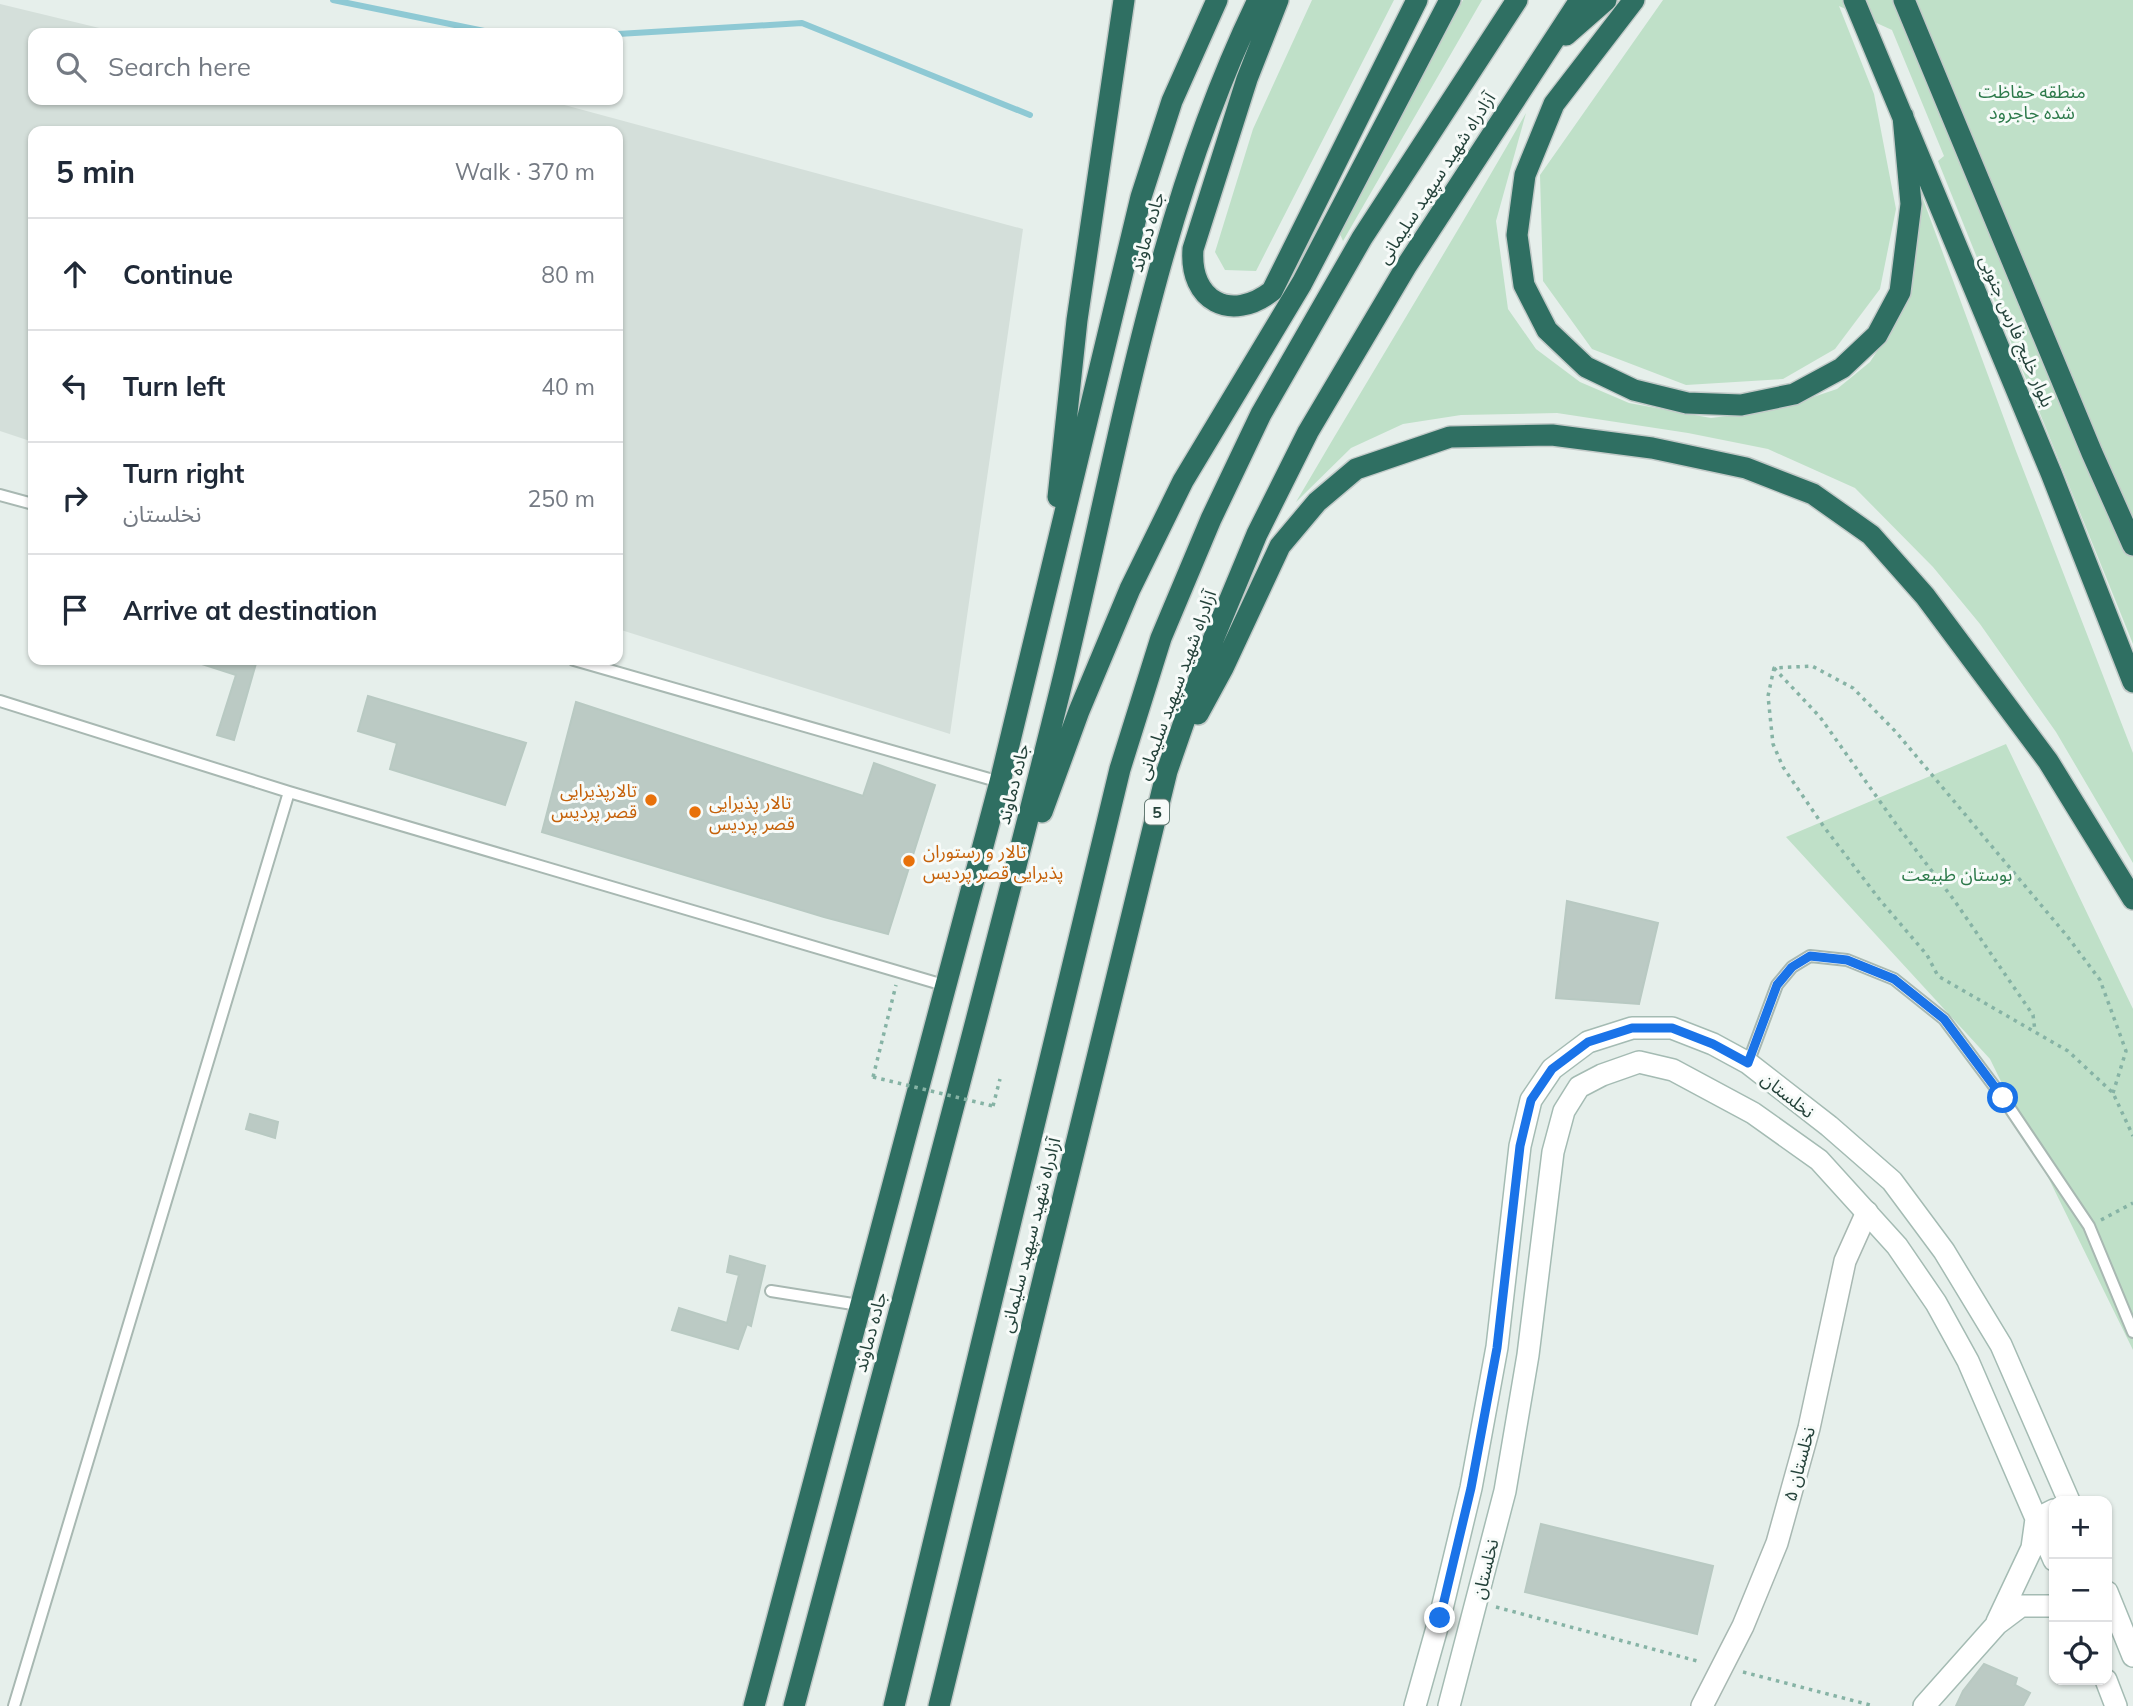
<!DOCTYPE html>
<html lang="en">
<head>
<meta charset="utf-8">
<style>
  :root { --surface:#fff; --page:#f2f2f3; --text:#1f2937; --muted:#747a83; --line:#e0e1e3 }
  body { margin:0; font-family:Mulish,"Noto Sans Arabic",sans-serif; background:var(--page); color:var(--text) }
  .controls { position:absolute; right:21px; bottom:21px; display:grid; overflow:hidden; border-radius:14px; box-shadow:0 2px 5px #0004 }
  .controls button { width:63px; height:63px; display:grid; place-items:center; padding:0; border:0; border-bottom:2px solid var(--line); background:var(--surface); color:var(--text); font:35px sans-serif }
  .stop { position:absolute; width:21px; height:21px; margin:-16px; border:5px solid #1a73e8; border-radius:50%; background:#fff }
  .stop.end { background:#1a73e8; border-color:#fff; box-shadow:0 2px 7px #0008 }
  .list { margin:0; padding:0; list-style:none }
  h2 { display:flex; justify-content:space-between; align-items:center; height:91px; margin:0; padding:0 28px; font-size:30px }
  h2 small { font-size:23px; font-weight:400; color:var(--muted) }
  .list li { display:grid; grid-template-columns:46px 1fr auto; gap:21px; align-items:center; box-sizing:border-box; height:112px; padding:0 28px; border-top:2px solid var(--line) }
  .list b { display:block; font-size:26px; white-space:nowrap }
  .list p { margin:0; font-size:23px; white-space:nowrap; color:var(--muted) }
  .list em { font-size:23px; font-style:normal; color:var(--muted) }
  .icon { flex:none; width:38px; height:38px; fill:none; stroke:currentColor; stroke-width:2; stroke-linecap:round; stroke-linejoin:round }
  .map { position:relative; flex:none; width:2133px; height:1706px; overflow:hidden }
  .search { position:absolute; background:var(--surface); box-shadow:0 2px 5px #0004; left:28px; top:28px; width:595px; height:77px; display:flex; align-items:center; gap:18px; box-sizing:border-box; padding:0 24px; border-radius:14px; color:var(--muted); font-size:26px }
  .panel { position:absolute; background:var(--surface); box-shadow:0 2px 5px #0004; left:28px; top:126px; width:595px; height:539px; border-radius:14px }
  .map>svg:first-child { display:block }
  .built { fill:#d4dfda }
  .green { fill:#bfe0c8 }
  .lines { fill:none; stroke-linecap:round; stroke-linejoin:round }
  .stream { stroke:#8ec9d4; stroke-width:6 }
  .building { fill:#bbcac4; stroke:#b8c9c2; stroke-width:2 }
  .lane-casing { stroke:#a8b8b2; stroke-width:14 }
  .street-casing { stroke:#a8b8b2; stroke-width:24 }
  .secondary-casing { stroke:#a4bbb3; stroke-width:24 }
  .highway-casing { stroke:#c2cac8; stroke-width:24 }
  .path { stroke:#86b3a5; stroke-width:3.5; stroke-dasharray:3.5 5; stroke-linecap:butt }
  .lane { stroke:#fff; stroke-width:10 }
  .street { stroke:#fff; stroke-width:21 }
  .secondary { stroke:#fff; stroke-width:21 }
  .highway { stroke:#2f6f62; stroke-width:21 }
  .path-bridge { stroke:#86b3a5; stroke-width:3.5; stroke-dasharray:3.5 5; stroke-linecap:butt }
  .route { stroke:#1a73e8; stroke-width:9 }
  .food-dot { fill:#e8710a; stroke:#f7fbf9; stroke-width:2.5 }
  .labels { text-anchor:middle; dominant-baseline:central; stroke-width:6; stroke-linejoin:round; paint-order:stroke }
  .shield { fill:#f7fbf9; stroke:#637a73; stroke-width:2 }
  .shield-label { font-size:16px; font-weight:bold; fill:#24423a }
  .park-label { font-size:18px; fill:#2d7a4b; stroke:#f7fbf9 }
  .street-label { font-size:18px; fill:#24423a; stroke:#f7fbf9 }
  .food-label { font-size:18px; fill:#c56008; stroke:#f7fbf9; text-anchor:start }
</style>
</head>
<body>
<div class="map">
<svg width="2133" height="1706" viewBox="0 0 2133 1706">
  <rect width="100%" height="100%" fill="#e6efeb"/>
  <path class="built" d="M0 4 120 33H33V100H546L1023 229 950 734 618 629V131H33V442L0 431Z"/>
  <path class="green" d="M1312 0H1394L1256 271 1225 270 1215 252 1253 129Z
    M1463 0H1482L1343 241 1340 234Z
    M1663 0H2133V644L1938 161 1944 156 1892 30 1839 6 1874 94 1896 209 1880 289 1835 349 1783 379 1686 385 1592 349 1543 281 1540 175Z
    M1526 113 1496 221 1508 309 1536 349 1580 382 1629 403 1711 418 1774 410 1837 389 1870 362 1899 317 1914 265 1919 222 1917 183 2016 451 2133 753V863L2056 732 1980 624 1933 567 1855 488 1768 449 1688 433 1557 413 1461 415 1403 424 1351 448 1296 502C1372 372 1451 244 1526 113Z
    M2006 744 2133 1009V1350L1990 1059 1786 837Z"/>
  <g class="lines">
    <path class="stream" d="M333 0 494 33
      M618 34 802 23 1030 115"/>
  </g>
  <path class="building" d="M200 660H257L234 740 217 735 236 675 199 663Z
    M368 696 526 743 505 805 390 769 397 743 358 731Z
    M576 702 863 796 874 763 935 785 888 934 824 917 542 832Z
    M1567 901 1658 923 1639 1004 1556 998Z
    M250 1114 278 1122 275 1138 246 1129Z
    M730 1256 765 1266 751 1326 747 1324 738 1349 672 1330 679 1308 727 1323 739 1275 727 1272Z
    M1541 1524 1713 1566 1697 1634 1525 1592Z
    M1984 1664 2017 1678 2015 1685 2030 1693 2023 1706H1956L1963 1691Z"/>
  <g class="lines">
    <defs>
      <path id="lane" d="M0 495 33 504
        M574 660 1000 782
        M0 701 289 792 947 986
        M1748 1063 1777 985 1792 967 1810 956 1847 960 1894 979 1944 1019 2003 1098 2089 1226 2133 1332
        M771 1291 859 1305
        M14 1706 289 792"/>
      <path id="street" d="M1702 1706 1743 1626 1777 1543 1809 1428 1845 1261 1867 1212"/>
      <path id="secondary" d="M2107 1592 2133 1656
        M1997 1622 2032 1548 2036 1519 2054 1510
        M2106 1680 2116 1706
        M1415 1706 1440 1617 1471 1488 1497 1347 1520 1146 1531 1100 1552 1069 1588 1042 1632 1028H1672L1713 1044 1748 1063 1829 1126 1892 1181 1944 1251 2001 1345 2069 1501
        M1449 1706 1505 1491 1528 1355 1553 1152 1564 1111 1579 1087 1602 1075 1639 1062 1673 1070 1753 1113 1819 1160 1897 1246 1936 1303 1968 1361 2054 1560
        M1924 1706 1997 1624 2021 1606H2054"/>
      <path id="highway" d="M1278 0 1247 79 1193 249C1189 301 1231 323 1272 291L1417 0
        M1634 0 1554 104 1525 175 1517 235 1524 285 1547 330 1586 367 1634 390 1687 403 1741 405 1794 394 1842 368 1877 335 1900 292 1911 204 1903 116
        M1854 0 2051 473 2133 682
        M1904 0 2092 453 2133 545
        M1566 35 1606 0
        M1058 497 1077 320 1124 0
        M1198 714 1223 668 1280 546 1317 502 1356 469 1450 437 1552 435 1652 448 1746 468 1813 494 1871 535 1925 596 2048 761 2133 899
        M1042 812 1079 711 1130 589 1183 481 1302 283 1450 0
        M754 1706 1000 782 1141 197 1172 101 1217 0
        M794 1706C884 1368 976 1030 1060 691 1117 459 1153 216 1258 0
        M894 1706 1120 769 1161 638 1211 519 1261 414 1362 238 1517 0
        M939 1706 1167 771 1210 647 1257 534 1308 432 1407 265 1580 0"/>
    </defs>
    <use href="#lane" class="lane-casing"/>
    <use href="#street" class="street-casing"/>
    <use href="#secondary" class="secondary-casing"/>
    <use href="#highway" class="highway-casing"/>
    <path class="path" d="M1774 668 1820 717 1896 824 1954 900 2033 1015 2035 1031
      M873 1077 896 985
      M2113 1093 2126 1051 2100 980 2067 936 1896 732 1853 688 1812 666 1774 668 1768 696 1773 744 1783 767 1824 827 1880 900 1927 955 1938 976 2068 1051 2113 1093 2133 1136
      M993 1106 1000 1079
      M2101 1220 2133 1203
      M1496 1607 1701 1662
      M1743 1672 1874 1706"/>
    <use href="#lane" class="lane"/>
    <use href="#street" class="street"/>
    <use href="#secondary" class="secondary"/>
    <use href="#highway" class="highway"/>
    <path class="path-bridge" d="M873 1077 993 1106"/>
  </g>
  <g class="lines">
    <path class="route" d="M1440 1618 1471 1488 1497 1348 1520 1146 1531 1100 1552 1069 1588 1042 1632 1028H1672L1713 1044 1748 1063 1777 985 1792 967 1810 956 1847 960 1894 979 1944 1019 2003 1098"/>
  </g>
  <g class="food-dot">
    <circle cx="651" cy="800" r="7"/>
    <circle cx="695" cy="812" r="7"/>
    <circle cx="909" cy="861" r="7"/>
  </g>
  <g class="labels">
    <rect class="shield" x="1145" y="799.5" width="24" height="25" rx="5"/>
    <g class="shield-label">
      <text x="1157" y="812">5</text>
    </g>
    <g class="park-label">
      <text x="2032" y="91">منطقه حفاظت<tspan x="2032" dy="21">شده جاجرود</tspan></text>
      <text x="1957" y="874">بوستان طبیعت</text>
    </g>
    <g class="street-label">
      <text transform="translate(1436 178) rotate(-57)">آزادراه شهید سپهبد سلیمانی</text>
      <text transform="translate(1147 232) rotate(-74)">جاده دماوند</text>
      <text transform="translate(2017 331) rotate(67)">بلوار خلیج فارس جنوبی</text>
      <text transform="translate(1176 685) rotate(-70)">آزادراه شهید سپهبد سلیمانی</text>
      <text transform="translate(1013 784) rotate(-76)">جاده دماوند</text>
      <text transform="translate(1788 1095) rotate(38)">نخلستان</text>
      <text transform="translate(1030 1235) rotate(-76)">آزادراه شهید سپهبد سلیمانی</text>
      <text transform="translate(870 1332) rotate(-75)">جاده دماوند</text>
      <text transform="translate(1799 1464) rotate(-75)">نخلستان ۵</text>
      <text transform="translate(1485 1569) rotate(-76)">نخلستان</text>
    </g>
    <g class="food-label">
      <text x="637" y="790" text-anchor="end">تالارپذیرایی<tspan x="637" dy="21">قصر پردیس</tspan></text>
      <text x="709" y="802">تالار پذیرایی<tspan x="709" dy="21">قصر پردیس</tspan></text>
      <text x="923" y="851">تالار و رستوران<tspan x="923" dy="21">پذیرایی قصر پردیس</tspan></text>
    </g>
  </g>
</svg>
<div class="controls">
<button>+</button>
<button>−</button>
<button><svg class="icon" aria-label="locate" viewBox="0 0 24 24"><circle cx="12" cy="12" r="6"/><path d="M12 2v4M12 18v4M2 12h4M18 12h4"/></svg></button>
</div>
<div class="stop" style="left:2003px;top:1098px"></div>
<div class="stop end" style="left:1440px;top:1618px"></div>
<div class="search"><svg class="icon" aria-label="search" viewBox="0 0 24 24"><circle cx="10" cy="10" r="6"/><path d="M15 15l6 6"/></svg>Search here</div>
<section class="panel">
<h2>5 min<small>Walk · 370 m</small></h2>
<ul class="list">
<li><svg class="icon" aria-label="ahead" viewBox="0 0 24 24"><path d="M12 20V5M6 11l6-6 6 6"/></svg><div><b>Continue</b></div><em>80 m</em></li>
<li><svg class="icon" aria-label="left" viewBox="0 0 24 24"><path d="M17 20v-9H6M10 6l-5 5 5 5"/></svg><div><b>Turn left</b></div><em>40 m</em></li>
<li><svg class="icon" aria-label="right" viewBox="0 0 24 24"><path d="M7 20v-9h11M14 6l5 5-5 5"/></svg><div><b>Turn right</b><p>نخلستان</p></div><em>250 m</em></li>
<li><svg class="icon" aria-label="arrive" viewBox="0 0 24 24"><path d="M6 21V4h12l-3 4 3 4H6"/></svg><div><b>Arrive at destination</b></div></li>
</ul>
</section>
</div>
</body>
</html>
